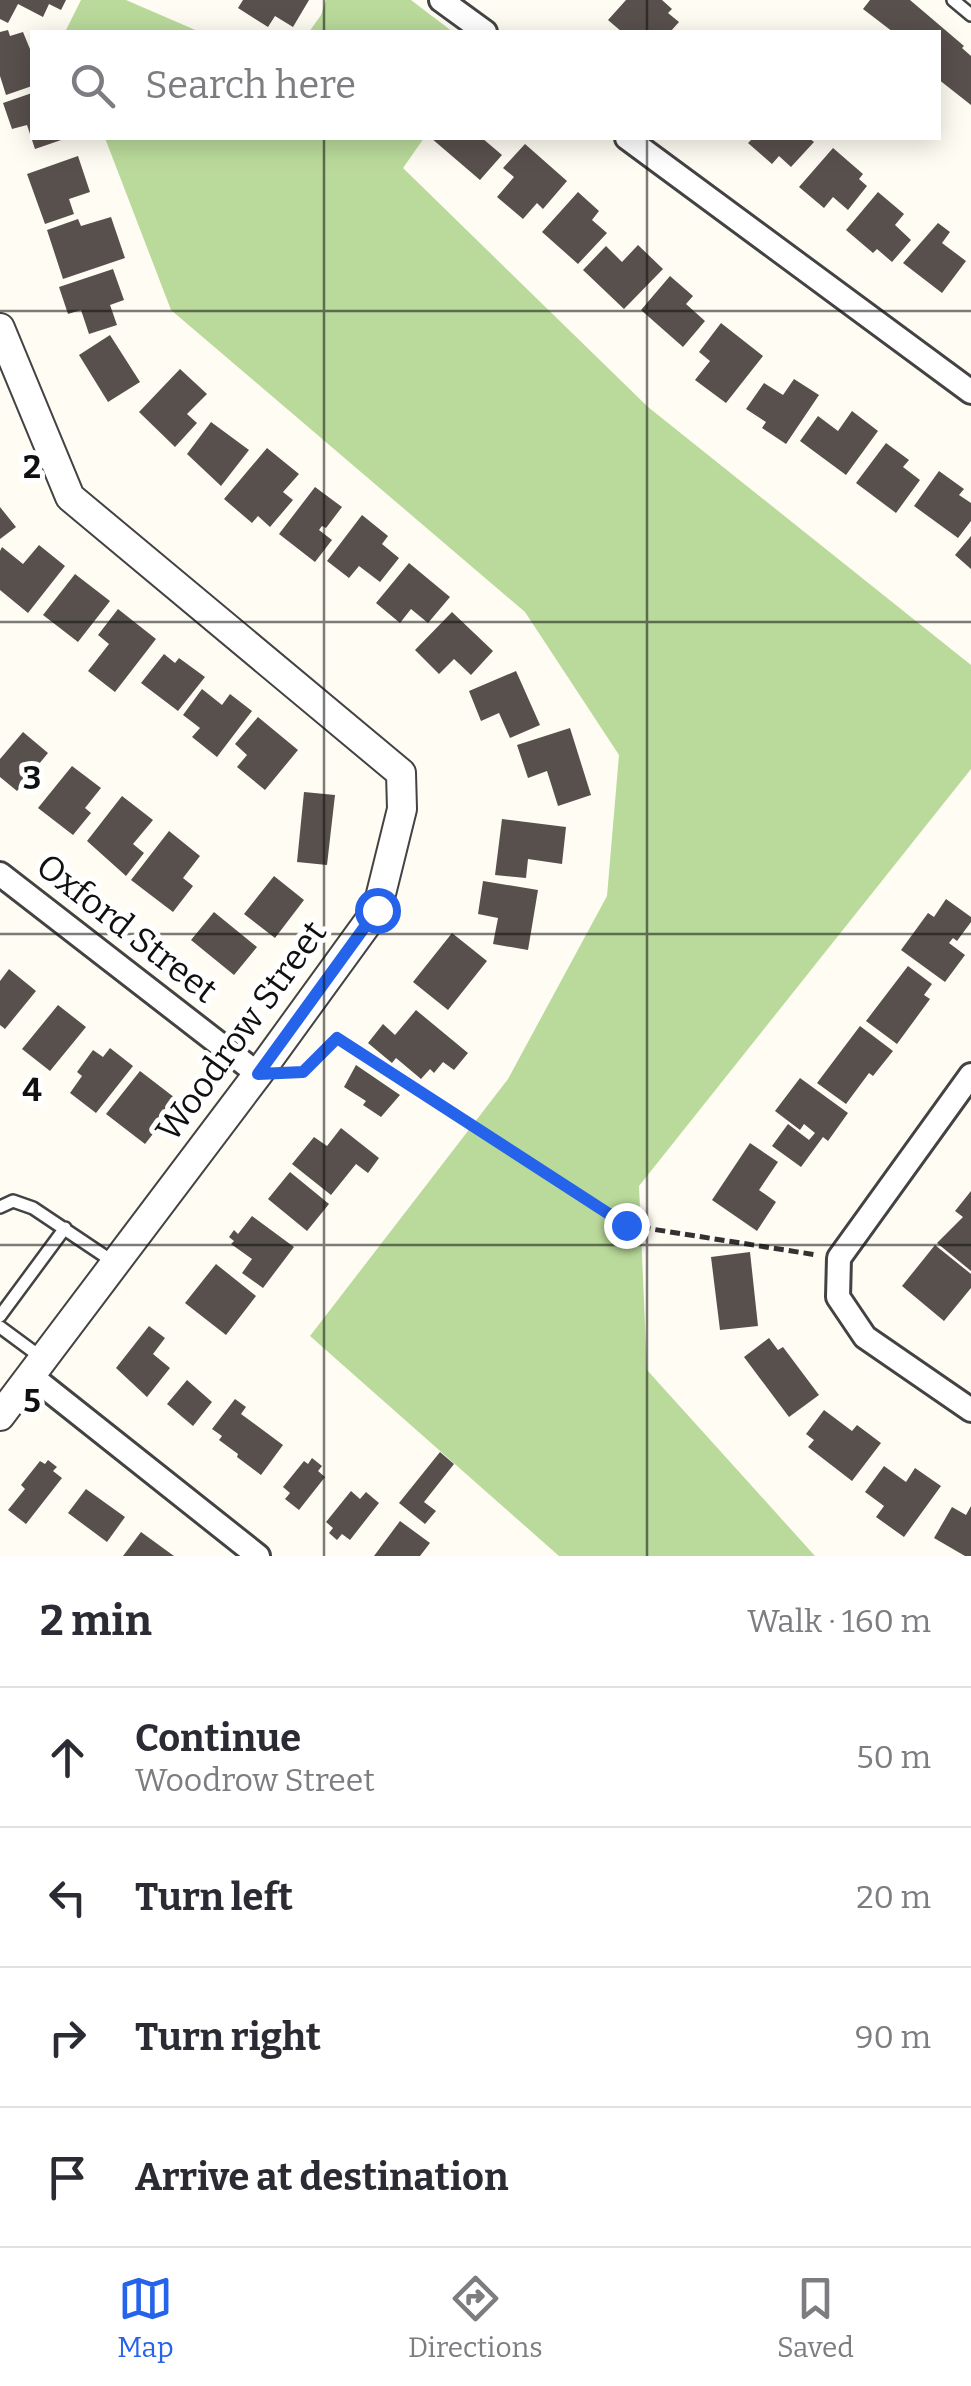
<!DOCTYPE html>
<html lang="en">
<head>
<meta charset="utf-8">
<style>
  :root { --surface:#fff; --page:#f7f7f7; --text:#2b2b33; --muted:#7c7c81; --line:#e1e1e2; --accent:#2563eb }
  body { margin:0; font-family:Bitter,serif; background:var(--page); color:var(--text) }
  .stop { position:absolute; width:30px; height:30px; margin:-22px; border:8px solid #2563eb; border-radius:50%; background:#fff }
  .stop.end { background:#2563eb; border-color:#fff; box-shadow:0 2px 10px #0008 }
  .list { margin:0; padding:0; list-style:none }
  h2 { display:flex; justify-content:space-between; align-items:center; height:130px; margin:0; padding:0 40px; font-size:42px }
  h2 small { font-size:32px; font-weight:400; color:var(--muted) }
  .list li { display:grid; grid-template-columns:65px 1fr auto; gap:30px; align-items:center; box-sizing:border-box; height:140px; padding:0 40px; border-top:2px solid var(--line) }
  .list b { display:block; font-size:38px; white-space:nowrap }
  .list p { margin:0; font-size:32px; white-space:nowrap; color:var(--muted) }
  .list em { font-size:32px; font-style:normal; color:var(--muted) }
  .icon { flex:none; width:55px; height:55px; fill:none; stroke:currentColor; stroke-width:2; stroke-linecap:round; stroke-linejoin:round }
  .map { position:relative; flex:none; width:971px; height:1556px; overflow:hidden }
  .search { position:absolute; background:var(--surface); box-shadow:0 5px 25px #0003; left:30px; right:30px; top:30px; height:110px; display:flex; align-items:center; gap:25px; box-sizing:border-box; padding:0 35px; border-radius:0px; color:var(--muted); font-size:38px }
  .sheet { height:690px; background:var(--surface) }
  nav { display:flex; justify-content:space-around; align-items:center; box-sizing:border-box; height:140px; border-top:2px solid var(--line); background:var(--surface); font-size:28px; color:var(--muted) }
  nav a { display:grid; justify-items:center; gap:5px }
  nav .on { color:var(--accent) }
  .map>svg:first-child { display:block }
  .forest { fill:#bada9b }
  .building { fill:#58504c }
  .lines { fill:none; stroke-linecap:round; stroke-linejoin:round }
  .service-casing { stroke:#434343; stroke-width:16 }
  .minor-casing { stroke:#434343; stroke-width:28 }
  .tertiary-casing { stroke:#434343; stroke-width:32 }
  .path { stroke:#323232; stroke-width:5; stroke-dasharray:10 5; stroke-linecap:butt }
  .service { stroke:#fff; stroke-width:11 }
  .minor { stroke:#fff; stroke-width:22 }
  .tertiary { stroke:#fff; stroke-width:28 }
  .route { stroke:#2563eb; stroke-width:12 }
  .grid { fill:none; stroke:#101010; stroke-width:2.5; stroke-opacity:0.55 }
  .labels { text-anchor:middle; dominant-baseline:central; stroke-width:10; stroke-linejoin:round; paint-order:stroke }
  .street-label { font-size:35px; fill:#101010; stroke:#fff }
  .grid-label { font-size:32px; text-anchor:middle; font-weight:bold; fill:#101010; stroke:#fff; stroke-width:10; stroke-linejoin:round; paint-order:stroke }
</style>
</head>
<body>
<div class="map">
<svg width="971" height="1556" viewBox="0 0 971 1556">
  <rect width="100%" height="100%" fill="#fffcf3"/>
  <path class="forest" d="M81 0H126L200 32H65Z
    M326 0H411L453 32H309L321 15Z
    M105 138H424L403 168 648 407 971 665V769L639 1186 647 1370 815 1556H559L310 1336 508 1079 607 896 619 755 525 612 171 310Z"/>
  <path class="building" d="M0 0H66L61 10 49 4 43 17 18 4 8 23 0 19Z
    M243 0H309L293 27 275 16 268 27 238 8Z
    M626 0H662L672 9 668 13 679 22 670 32H622L608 20Z
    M870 0H910L964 46 962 48 971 56V105L938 79V32H893L863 9Z
    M8 30 10 36 23 32 32 54V86L6 95 0 76V32Z
    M32 93V138H67L35 149 27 125 12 129 3 103Z
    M431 138H482L502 155 480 180Z
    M753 138H809L814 142 791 167 779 156 772 164 748 143Z
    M525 144 567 181 543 209 537 203 523 219 497 197 514 177 503 168Z
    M833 148 863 174 859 179 867 186 848 210 833 197 824 208 799 187Z
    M78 156 90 192 69 199 74 214 45 224 27 174Z
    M578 192 599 211 592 220 607 233 578 264 542 232Z
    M878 192 904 214 895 225 911 240 892 262 877 249 873 253 846 230Z
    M111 217 125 258 63 279 47 230 78 219 81 226Z
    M938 223 950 232 942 243 966 261 942 293 903 263Z
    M638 245 663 269 624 309 583 270 606 246 622 262Z
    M113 269 124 300 110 305 117 325 89 334 81 310 68 314 59 287Z
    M670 276 693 296 686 304 705 321 683 347 641 310Z
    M721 323 763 356 726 403 695 380 710 361 699 352Z
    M110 335 140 382 108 402 79 355Z
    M180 369 207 394 187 414 197 423 175 447 139 412Z
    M794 379 819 395 786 444 762 428 766 422 746 409 764 383 783 395Z
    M852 411 878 431 846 475 800 441 818 416 838 431Z
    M211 422 249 450 221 486 187 454Z
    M886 443 909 460 903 467 920 480 896 513 856 483Z
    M267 448 299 474 283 492 293 500 270 527 258 516 252 523 224 499Z
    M939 471 964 489 959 495 971 503V521L958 538 914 506Z
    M315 487 342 507 326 528 322 526 319 530 332 540 315 562 279 534Z
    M0 507 16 527 0 539Z
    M362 515 388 536 382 544 399 558 380 582 359 566 349 578 327 561Z
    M971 536V569L955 555Z
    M39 545 65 566 28 613 0 590V551L2 547 23 564Z
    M409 563 450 597 428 623 411 609 400 623 376 603Z
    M75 574 110 601 78 642 43 615Z
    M118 609 156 639 115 692 88 671 109 644 98 635Z
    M452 612 493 651 471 675 454 659 439 674 415 650Z
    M164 654 175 663 179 658 205 677 178 711 141 683Z
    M516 671 540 725 510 738 499 713 481 721 469 691Z
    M202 689 222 705 230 694 252 711 217 757 192 737 200 728 183 715Z
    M258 717 298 750 265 790 237 767 247 755 235 744Z
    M570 728 591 795 558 806 547 771 528 778 517 745Z
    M23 732 48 753 17 791 0 777V759Z
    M72 766 101 788 85 808 91 813 73 835 38 808Z
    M304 792 335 795 327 865 297 862Z
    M122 796 153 820 133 844 144 853 126 876 87 841Z
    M502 819 566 827 562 864 528 859 526 878 495 875Z
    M169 831 200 856 183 878 193 886 173 912 131 880Z
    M274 876 304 900 275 938 244 914Z
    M483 881 538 890 528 950 493 944 498 918 478 914Z
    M946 899 971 917V922L957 941 953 938 949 943 965 955 945 982 901 950 928 913 934 917Z
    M214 912 257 947 234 975 191 940Z
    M452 933 487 961 448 1010 413 982Z
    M908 966 932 984 924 995 930 999 897 1044 866 1021Z
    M9 969 36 991 5 1029 0 1025V981Z
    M58 1005 86 1027 50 1071 22 1049Z
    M416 1010 468 1053 454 1070 443 1062 434 1073 430 1069 421 1079 396 1058 392 1063 368 1043 383 1024 395 1035Z
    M860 1026 893 1051 873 1076 869 1073 846 1104 817 1083Z
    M110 1048 133 1066 96 1113 70 1093 82 1076 77 1072 93 1050 103 1057Z
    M356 1065 400 1095 381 1117 363 1105 366 1101 344 1087Z
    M140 1071 179 1101 145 1144 106 1114Z
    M800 1078 848 1113 828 1141 823 1137 801 1167 772 1146 788 1124 809 1140 815 1133 804 1124 800 1130 775 1111Z
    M341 1128 379 1158 368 1173 356 1164 331 1195 292 1164 314 1137 327 1146Z
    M750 1143 778 1162 759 1190 776 1202 757 1231 712 1200Z
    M290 1172 329 1204 307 1231 268 1199Z
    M971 1191V1271L937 1243 963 1217 955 1211Z
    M252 1216 294 1247 263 1288 242 1273 252 1259 231 1244 234 1241 229 1237 234 1230 238 1234Z
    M935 1245 971 1274V1288L944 1321 902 1286Z
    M750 1252 758 1326 720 1330 711 1257Z
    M216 1264 256 1296 226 1335 185 1303Z
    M149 1326 165 1338 153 1354 170 1368 147 1397 116 1368Z
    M769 1338 778 1350 783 1347 819 1395 789 1417 744 1357Z
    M187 1380 212 1402 193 1426 167 1404Z
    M235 1399 246 1407 241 1414 283 1445 261 1475 237 1457 238 1454 219 1440 222 1436 212 1429Z
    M824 1410 852 1431 857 1425 881 1443 852 1481 808 1447 814 1440 806 1434Z
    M440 1452 454 1464 424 1502 436 1511 425 1524 399 1503Z
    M312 1458 322 1466 318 1471 325 1477 299 1510 285 1499 290 1493 283 1487 304 1461 308 1464Z
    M48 1460 57 1467 53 1471 62 1478 26 1524 8 1510 25 1489 21 1485 40 1461 45 1464Z
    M884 1466 906 1482 915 1468 941 1486 904 1537 876 1517 884 1506 865 1492Z
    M86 1489 125 1517 107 1542 68 1513Z
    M351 1491 360 1499 366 1492 379 1503 350 1540 342 1534 337 1540 329 1533 333 1528 326 1522Z
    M971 1506V1556H965L934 1538 952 1507 966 1515Z
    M400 1521 430 1543 420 1556H374Z
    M141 1532 174 1556H123Z"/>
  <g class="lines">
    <defs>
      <path id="service" d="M953 0 971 15
        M0 1207 13 1201 33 1208 115 1263
        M0 1316 65 1228
        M0 1327 42 1358"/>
      <path id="minor" d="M441 0 485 32
        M627 138 971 392
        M0 874 258 1074
        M971 1075 839 1258 838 1297 865 1337 971 1410
        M30 1375 258 1556"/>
      <path id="tertiary" d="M0 328 70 497 401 773 402 809 377 910 258 1074 0 1416"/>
    </defs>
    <use href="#service" class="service-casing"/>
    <use href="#minor" class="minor-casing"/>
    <use href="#tertiary" class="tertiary-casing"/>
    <path class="path" d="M290 1073 303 1072 337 1038 626 1225 817 1255"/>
    <use href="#service" class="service"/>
    <use href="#minor" class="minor"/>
    <use href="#tertiary" class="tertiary"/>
  </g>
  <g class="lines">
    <path class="route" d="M377 910 258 1074 303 1072 337 1038 626 1225"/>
  </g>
  <path class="grid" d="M324 0V32M647 0V32M324 138V1556M647 138V1556M0 311H971M0 622H971M0 934H971M0 1245H971"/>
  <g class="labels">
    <g class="street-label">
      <text transform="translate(127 928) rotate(38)">Oxford Street</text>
      <text transform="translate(241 1031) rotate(-54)">Woodrow Street</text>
    </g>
  </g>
  <g class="grid-label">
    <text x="32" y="478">2</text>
    <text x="32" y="789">3</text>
    <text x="32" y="1101">4</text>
    <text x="32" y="1412">5</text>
  </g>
</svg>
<div class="stop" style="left:377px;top:910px"></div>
<div class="stop end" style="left:626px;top:1225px"></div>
<div class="search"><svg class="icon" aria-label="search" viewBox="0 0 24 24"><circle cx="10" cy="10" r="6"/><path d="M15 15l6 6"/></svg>Search here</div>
</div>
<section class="sheet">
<h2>2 min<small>Walk · 160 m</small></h2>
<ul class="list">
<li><svg class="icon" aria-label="ahead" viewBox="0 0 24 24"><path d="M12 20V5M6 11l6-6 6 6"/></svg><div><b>Continue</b><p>Woodrow Street</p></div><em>50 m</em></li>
<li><svg class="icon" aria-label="left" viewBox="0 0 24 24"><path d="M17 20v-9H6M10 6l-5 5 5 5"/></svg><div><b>Turn left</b></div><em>20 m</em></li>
<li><svg class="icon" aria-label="right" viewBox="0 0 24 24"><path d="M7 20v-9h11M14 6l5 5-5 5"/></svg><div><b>Turn right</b></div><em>90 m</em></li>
<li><svg class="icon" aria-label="arrive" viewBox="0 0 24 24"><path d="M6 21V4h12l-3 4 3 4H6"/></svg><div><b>Arrive at destination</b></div></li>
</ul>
</section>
<nav>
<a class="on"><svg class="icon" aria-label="map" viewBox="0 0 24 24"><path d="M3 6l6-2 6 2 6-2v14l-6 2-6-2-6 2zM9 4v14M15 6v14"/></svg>Map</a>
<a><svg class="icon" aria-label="directions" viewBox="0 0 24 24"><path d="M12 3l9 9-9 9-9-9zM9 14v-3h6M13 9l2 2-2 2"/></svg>Directions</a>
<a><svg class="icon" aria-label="saved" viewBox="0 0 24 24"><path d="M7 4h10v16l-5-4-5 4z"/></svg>Saved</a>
</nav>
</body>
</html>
